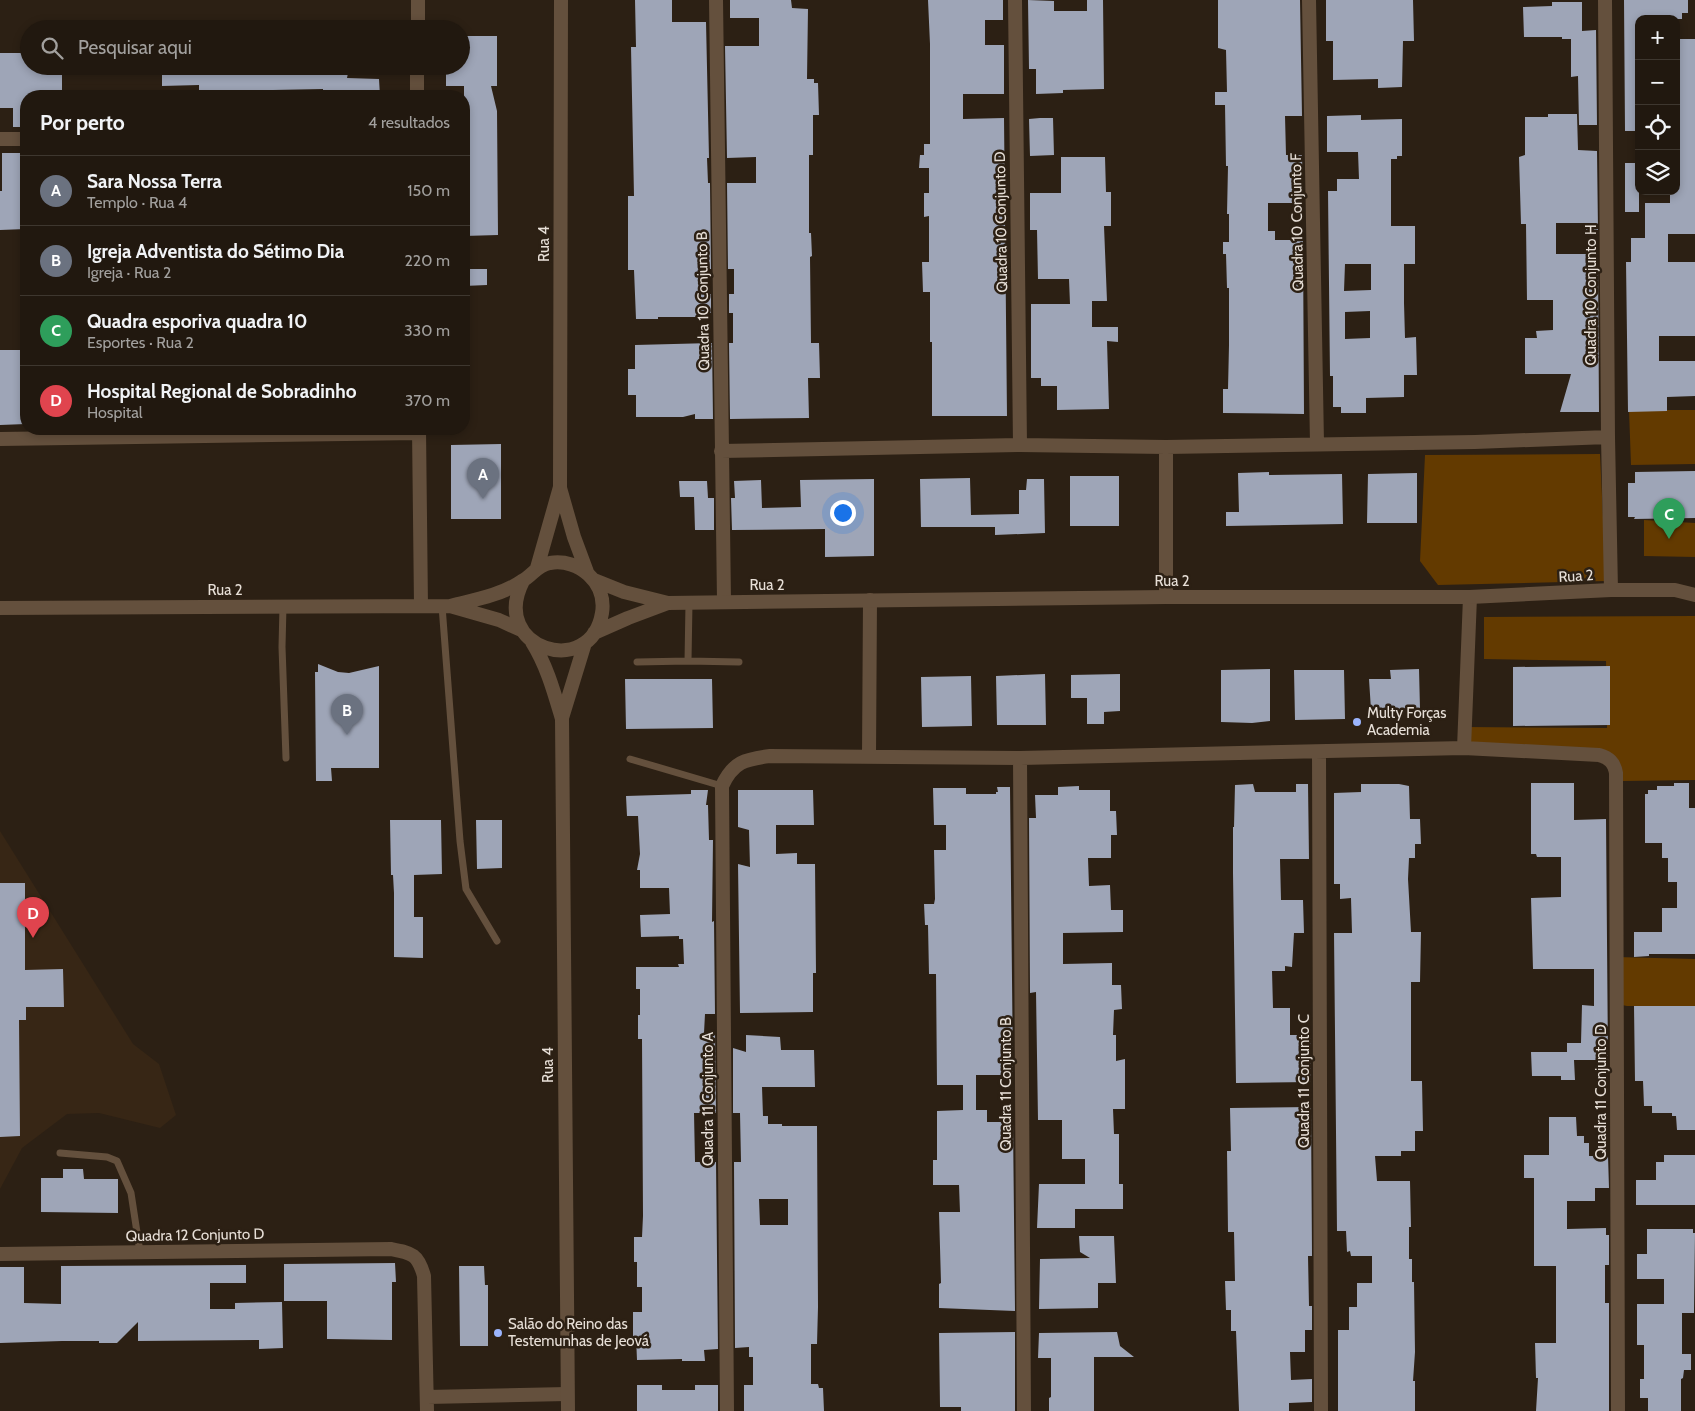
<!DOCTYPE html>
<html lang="pt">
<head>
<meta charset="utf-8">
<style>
  :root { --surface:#21180f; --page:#292118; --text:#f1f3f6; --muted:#a2a09e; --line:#3e372f; --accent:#0b8043 }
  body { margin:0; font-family:Cabin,sans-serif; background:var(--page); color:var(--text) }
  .controls { position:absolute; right:15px; top:15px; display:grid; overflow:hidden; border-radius:10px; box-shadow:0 2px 8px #0003 }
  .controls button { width:45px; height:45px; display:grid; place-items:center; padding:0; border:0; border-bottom:1px solid var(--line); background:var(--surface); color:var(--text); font:25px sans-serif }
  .you { position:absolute; left:842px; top:512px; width:18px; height:18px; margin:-12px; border:4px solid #fff; border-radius:50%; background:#1a73e8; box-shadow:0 0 0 8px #1a73e833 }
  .badge { display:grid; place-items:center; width:32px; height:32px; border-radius:50%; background:var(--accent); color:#fff; font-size:16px; font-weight:700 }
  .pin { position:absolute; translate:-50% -41px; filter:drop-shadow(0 1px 2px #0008) }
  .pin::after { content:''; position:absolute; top:26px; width:18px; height:15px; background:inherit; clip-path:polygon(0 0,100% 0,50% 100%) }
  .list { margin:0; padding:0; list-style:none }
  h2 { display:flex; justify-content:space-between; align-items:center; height:65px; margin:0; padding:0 20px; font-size:21px }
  h2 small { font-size:16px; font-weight:400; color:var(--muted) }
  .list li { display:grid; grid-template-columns:32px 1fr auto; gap:15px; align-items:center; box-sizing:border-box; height:70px; padding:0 20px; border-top:1px solid var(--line) }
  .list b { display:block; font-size:19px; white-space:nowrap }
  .list p { margin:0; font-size:16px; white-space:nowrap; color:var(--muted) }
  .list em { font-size:16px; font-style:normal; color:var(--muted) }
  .icon { flex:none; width:28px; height:28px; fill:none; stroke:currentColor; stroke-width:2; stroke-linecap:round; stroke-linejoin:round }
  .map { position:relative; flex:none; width:1695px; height:1411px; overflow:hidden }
  .search { position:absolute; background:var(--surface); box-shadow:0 2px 8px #0003; left:20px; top:20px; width:450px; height:55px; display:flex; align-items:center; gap:12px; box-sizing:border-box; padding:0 18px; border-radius:28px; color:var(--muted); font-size:19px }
  .panel { position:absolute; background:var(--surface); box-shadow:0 2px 8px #0003; left:20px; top:90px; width:450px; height:345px; border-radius:20px }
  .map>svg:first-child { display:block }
  .built { fill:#372615 }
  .green { fill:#633a00 }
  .building { fill:#9ea5b7; fill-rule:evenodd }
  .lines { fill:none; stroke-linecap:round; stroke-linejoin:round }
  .service { stroke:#64503d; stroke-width:7 }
  .minor { stroke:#64503d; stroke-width:14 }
  .tertiary { stroke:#64503d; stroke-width:14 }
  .poi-dot { fill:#9bb4fd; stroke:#2c2014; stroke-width:2 }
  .labels { text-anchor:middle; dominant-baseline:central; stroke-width:5; stroke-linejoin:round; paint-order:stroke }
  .street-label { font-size:15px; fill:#e7dfd7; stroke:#2c2014 }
  .poi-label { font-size:15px; fill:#e7dfd7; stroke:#2c2014; text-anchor:start }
</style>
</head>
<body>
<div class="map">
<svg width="1695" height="1411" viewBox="0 0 1695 1411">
  <rect width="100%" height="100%" fill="#2c2014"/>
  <path class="built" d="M0 831 133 1044 159 1064 176 1115 160 1128 99 1113 67 1114 22 1148 0 1189Z"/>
  <path class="green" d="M1629 410H1695V464L1631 465Z
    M1600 454 1606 581 1438 585 1420 561 1425 455Z
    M1644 520 1695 523V557L1644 556Z
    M1695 616V780L1623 781 1611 761 1464 748 1465 727 1607 728 1606 661 1484 659V617Z
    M1616 957 1695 959V1006H1627L1617 1004Z"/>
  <path class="building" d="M635 0H672V22H706L709 158H707L708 183H710L711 269H709V294H711V313H700V317H658V319H636L634 270H628V196H634L631 47H636Z
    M730 0H791L792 8 808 9 807 79H814V83H818L819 115H813V155H809V233H811L812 256 810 257 811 343H819L820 378H808L809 418 730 419 729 343H733V313H729V294H734V269H728L727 183H756V157L727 158 725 46H759V18H730Z
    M928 0H1003V20H985V45H1004V94H963V119L1004 118 1007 416H932V342H930V292H923L922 262H929V216L924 217V193H929V168H919L920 155H924V144H930V44Z
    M1028 0 1054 1V11H1087V0H1103L1104 89 1063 90V93L1036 94V69H1029Z
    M1218 0H1300L1302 116H1285L1286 155H1302L1303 203H1268V231H1275V240H1303L1304 414 1223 413V389H1228L1229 345V288H1227L1226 254H1223V242H1229V214H1227L1228 166H1226L1225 105H1215V92H1227L1226 50 1218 48Z
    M1326 0H1413L1414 41H1403L1402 87 1378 88V79L1333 80V41H1326Z
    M1624 0H1688V13H1682V19H1639V131H1625Z
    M1552 2H1582V31L1596 30 1597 125H1579L1578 76 1571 77V39H1562V37H1524L1523 7 1552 6Z
    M461 36H497V86H491L497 111 498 235 464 236V86H446V66H461Z
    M1676 39H1695V234H1668V262H1695V336H1659V361H1695V396L1667 397V411L1628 412 1626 262H1631V238H1645V203H1670V191H1676Z
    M0 53H29V66H62V96H26V127H13V108H0Z
    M162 66H344V73H348L347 78 379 79 380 96H323V89L273 90V96H199V85L162 86Z
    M1548 114H1577L1578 150 1597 151 1598 230H1586V223H1556V254H1588V262L1598 263 1599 412H1560L1571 374H1525V338H1537L1536 331 1553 330V300H1527L1526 224H1521L1519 157 1525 155V117H1548Z
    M1361 115V120L1402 119V156H1397V159H1391V226H1415V264H1404V303L1405 338 1416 337 1417 375H1404V397L1366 398V413H1341V407H1333V376H1330L1328 191H1337V179H1359L1358 152H1327V116ZM1345 264H1371V290L1344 291ZM1370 311V338L1345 339V312Z
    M1040 118H1053L1054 155 1030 156 1029 119Z
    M2 153H26V229L0 230V191H2Z
    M1061 157H1105L1106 192H1111V226H1104L1107 301H1092V327H1118V342L1107 341 1109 409 1057 410V386H1041V378H1031V304H1070L1069 279H1038L1037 230H1030V193H1061Z
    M1625 163H1639V212H1625Z
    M464 269H487V285L464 286Z
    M712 343 713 419H695V414L683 417H636V395H628V369H635V345Z
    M0 350H26V424L0 425Z
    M501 444V519H451V445Z
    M1695 471V518L1634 519 1635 517H1628V483H1635V472Z
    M1269 472V475L1342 474 1343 524 1226 526V512H1239L1238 473Z
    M1417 473V523H1367L1368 474Z
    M1070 476H1119V526H1070Z
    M970 478 971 515 1019 514V490H1026L1027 479H1044L1045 533 995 535V527H921L920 479Z
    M874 479V556L825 557V529L732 530 731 498H735L734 481 761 480 762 508 801 507 800 480Z
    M679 481H707L708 498H714V530H695L694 497H680Z
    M318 664 338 672 349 673 379 666V768H331L332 781H316L315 672H318Z
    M1610 666V725L1513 726V667Z
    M1270 669V721L1252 723 1221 722V670Z
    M1419 669 1420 709 1371 710 1369 679H1391L1390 670Z
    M1294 670H1344L1345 719 1295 720Z
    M1045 674 1046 725H997L996 676Z
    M1120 674V711L1104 712V724H1087V698H1071V675Z
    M971 676 972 726 922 727 921 677Z
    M625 679H712L713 728 626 729Z
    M1531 783H1574V820L1606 819 1608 1060H1574L1575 1080H1561V1076H1532L1531 1052H1567V1043H1581L1582 1005 1594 1006V969H1533L1531 898 1561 897V857H1537L1536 854H1531Z
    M1674 783H1689V808H1695V954H1649V956L1634 957V932H1662V908H1677V882H1668V858H1662V843H1645V794H1648V790H1657V786H1674Z
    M1253 784 1255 792H1296V784H1308L1309 859H1280L1281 900H1303L1304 933H1294L1292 967 1285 966V971H1272L1273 1008H1290V1035H1311V1082L1236 1083 1233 873V827H1234L1235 785Z
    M1361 784H1399L1409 786 1410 819H1420L1421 844H1415V858H1409L1408 879 1411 932H1421L1420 982H1411V1081H1422L1423 1131H1415V1151H1401V1156H1375L1377 1181H1410L1411 1227H1409V1259H1412V1282H1414L1415 1352 1413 1381H1415V1411H1338V1330H1349V1307H1357V1283H1372V1256H1351L1350 1251 1347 1252 1346 1231H1337L1334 933H1352L1351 898 1340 899V884H1334V793L1361 792Z
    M1079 786V790H1110V811H1116L1117 835H1111V858H1088L1089 886 1110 885 1111 910H1123V932L1063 933V964L1112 963V985H1121L1122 1009 1114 1010 1113 1035H1116V1061L1125 1059V1109H1113L1114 1134H1119V1184H1123V1209H1075V1228H1037L1039 1184H1085V1159H1062V1120H1038L1036 992 1030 993 1029 818H1036L1035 795H1058V787Z
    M997 787H1010L1013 1075H976V1110H987V1122H1013L1015 1311 939 1308V1284L941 1283 939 1212H960L959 1185H933V1160H937V1111L963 1110V1085H937L936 974H929L928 925H925L924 904H934L935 899 934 850H946V825H934L933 788H966V794H996V792H998Z
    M691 790H708L706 805H708L709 840H713L712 922 714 921 715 1014H705L704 1033H715L716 1113H694L695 1162H716L718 1349 704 1350 705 1361H682V1359L637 1360 636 1337H633V1312H642V1287H637V1262H634V1237H642L643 1216 642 1039H638V1015H640V989H636V967H679L678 964H684L683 939H679V936L641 937 640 915 670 914 669 888H640V870H637L640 854 638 816H627L626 796 691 794Z
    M738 790H813L814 825H776V854L797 853V864H815L816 973H813V1012L740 1013 738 864 750 867 749 830 738 827Z
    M390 820H441L442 874 414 875V917H423V958L394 957V893L393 875H391Z
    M476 820H502V868L477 869Z
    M0 883H25V970L63 969 64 1007H26V1020H19L20 1136 0 1137Z
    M1634 1006H1695V1130H1677L1676 1116H1672V1113H1652V1106H1644L1643 1081H1635Z
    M746 1035 780 1037 781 1050H814L815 1087H762L763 1116H768V1124H782V1126H817L818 1307 817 1344H811V1384H818L819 1388H823L824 1411H744V1385H753V1357H749V1347L735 1348 734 1162H741L740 1113H733V1048L746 1052ZM759 1199H788V1225H760Z
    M1311 1107 1312 1256H1308L1309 1306H1312V1330H1305V1352H1290L1291 1380 1312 1379V1402L1289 1403V1411H1239L1236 1331H1231V1310H1226L1225 1281H1235L1234 1232H1228L1227 1151H1231L1230 1108Z
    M1549 1117H1576L1577 1136H1584V1143H1589V1156H1608L1609 1188H1595V1201H1567V1229L1606 1228V1235H1609V1265H1605V1303H1609V1411H1536L1538 1378H1536L1535 1343H1556V1266H1534V1178H1524V1155H1549Z
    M1664 1155H1695V1205H1636V1180H1656V1162H1664Z
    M63 1169H83L84 1179H118V1213L41 1212V1178H63Z
    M1647 1229H1693V1233H1695L1694 1313H1682V1354H1691V1370H1684L1683 1378 1681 1379V1411H1648V1398H1640V1379H1644V1345H1637V1304H1664V1279H1637V1254H1647Z
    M1079 1236H1114L1116 1283H1098V1308L1039 1309 1040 1259 1090 1258 1080 1252Z
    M395 1263 396 1282H392V1340L327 1339V1301H284V1264Z
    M246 1265V1283H210V1309H235V1303L282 1302 283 1348 259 1349V1340L138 1341V1322L117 1343H99V1341H62L0 1343V1267H24V1303L61 1304V1266Z
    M459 1266H484L485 1285H488V1346H460Z
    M1015 1332V1411H961V1407H940L939 1333Z
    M1117 1332 1120 1346 1134 1357H1094V1411H1049V1398L1051 1397V1358H1038L1039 1333Z
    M637 1385H662V1390H695V1385H718V1411H637Z"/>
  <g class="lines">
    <path class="service" d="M689 603 688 661 739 662
      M283 606 282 647 286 758
      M442 606 460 841 466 889 497 941
      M637 662 688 661
      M630 759 722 786
      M60 1153 107 1157 117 1161 131 1193 140 1252"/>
    <path class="minor" d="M716 0 724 601
      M1015 0 1020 445
      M1309 0 1317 443
      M1605 0 1608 437 1611 590
      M418 29V0
      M417 96V66
      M0 139H26
      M419 429 421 606
      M0 439 419 433
      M721 451 1020 445 1166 447 1475 442 1608 437
      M1166 597V447
      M1464 748 1470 597
      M1319 752 1321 1411
      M869 756 870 600
      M1020 758 1024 1411
      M0 1254 391 1249C412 1253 418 1254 424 1276L427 1411
      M427 1397 567 1394
      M727 1411 722 786C733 762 745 759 770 756L1020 758 1464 748 1599 755C1609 758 1614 762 1616 773L1618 1411"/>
    <path class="tertiary" d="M560 488 574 537 587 572
      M537 568 560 487 561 0
      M594 580 624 592 668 603 1166 597H1470L1611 590H1675L1695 595
      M450 606C474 600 502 595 522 581 533 575 536 566 550 563 579 558 607 583 602 613 591 680 488 649 523 581
      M0 608 450 606 499 620 521 630
      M594 633 628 618 668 603
      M532 642C547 666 554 692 562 719L568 1411
      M562 718 585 643"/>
  </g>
  <g class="poi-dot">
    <circle cx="1357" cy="722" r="5"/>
    <circle cx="498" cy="1333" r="5"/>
  </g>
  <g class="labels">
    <g class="street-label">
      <text transform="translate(1001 222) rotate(-91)">Quadra 10 Conjunto D</text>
      <text transform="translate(1297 222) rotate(-91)">Quadra 10 Conjunto F</text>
      <text transform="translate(544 244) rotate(-90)">Rua 4</text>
      <text transform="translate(1591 295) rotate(-90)">Quadra 10 Conjunto H</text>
      <text transform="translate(703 301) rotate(-91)">Quadra 10 Conjunto B</text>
      <text transform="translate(1576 576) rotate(-3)">Rua 2</text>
      <text x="1172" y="581">Rua 2</text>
      <text x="767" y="585">Rua 2</text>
      <text x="225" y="590">Rua 2</text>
      <text transform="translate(548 1065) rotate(-90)">Rua 4</text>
      <text transform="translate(1304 1081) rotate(-90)">Quadra 11 Conjunto C</text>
      <text transform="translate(1006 1084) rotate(-90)">Quadra 11 Conjunto B</text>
      <text transform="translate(1601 1092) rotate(-90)">Quadra 11 Conjunto D</text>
      <text transform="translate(708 1099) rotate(-90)">Quadra 11 Conjunto A</text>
      <text transform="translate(195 1235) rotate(-1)">Quadra 12 Conjunto D</text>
    </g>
    <g class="poi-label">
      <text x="1367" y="713">Multy Forças<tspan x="1367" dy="17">Academia</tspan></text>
      <text x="508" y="1324">Salão do Reino das<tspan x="508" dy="17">Testemunhas de Jeová</tspan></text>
    </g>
  </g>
</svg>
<div class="controls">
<button>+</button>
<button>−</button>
<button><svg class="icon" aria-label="locate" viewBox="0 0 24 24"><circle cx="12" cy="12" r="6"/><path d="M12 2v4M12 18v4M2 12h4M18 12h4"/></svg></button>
<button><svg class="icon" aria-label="layers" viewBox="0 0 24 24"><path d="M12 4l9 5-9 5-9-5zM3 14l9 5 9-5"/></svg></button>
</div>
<div class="you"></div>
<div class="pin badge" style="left:483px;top:499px;background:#6b7280">A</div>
<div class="pin badge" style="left:347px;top:735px;background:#6b7280">B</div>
<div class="pin badge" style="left:1669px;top:539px;background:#2e9e5b">C</div>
<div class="pin badge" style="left:33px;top:938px;background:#e0444e">D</div>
<div class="search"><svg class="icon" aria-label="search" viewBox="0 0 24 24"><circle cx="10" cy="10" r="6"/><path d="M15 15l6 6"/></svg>Pesquisar aqui</div>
<section class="panel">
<h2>Por perto<small>4 resultados</small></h2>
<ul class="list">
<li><span class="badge" style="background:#6b7280">A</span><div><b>Sara Nossa Terra</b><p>Templo · Rua 4</p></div><em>150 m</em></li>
<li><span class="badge" style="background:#6b7280">B</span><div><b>Igreja Adventista do Sétimo Dia</b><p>Igreja · Rua 2</p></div><em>220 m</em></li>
<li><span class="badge" style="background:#2e9e5b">C</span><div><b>Quadra esporiva quadra 10</b><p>Esportes · Rua 2</p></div><em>330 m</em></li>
<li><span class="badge" style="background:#e0444e">D</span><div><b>Hospital Regional de Sobradinho</b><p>Hospital</p></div><em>370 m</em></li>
</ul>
</section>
</div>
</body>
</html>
